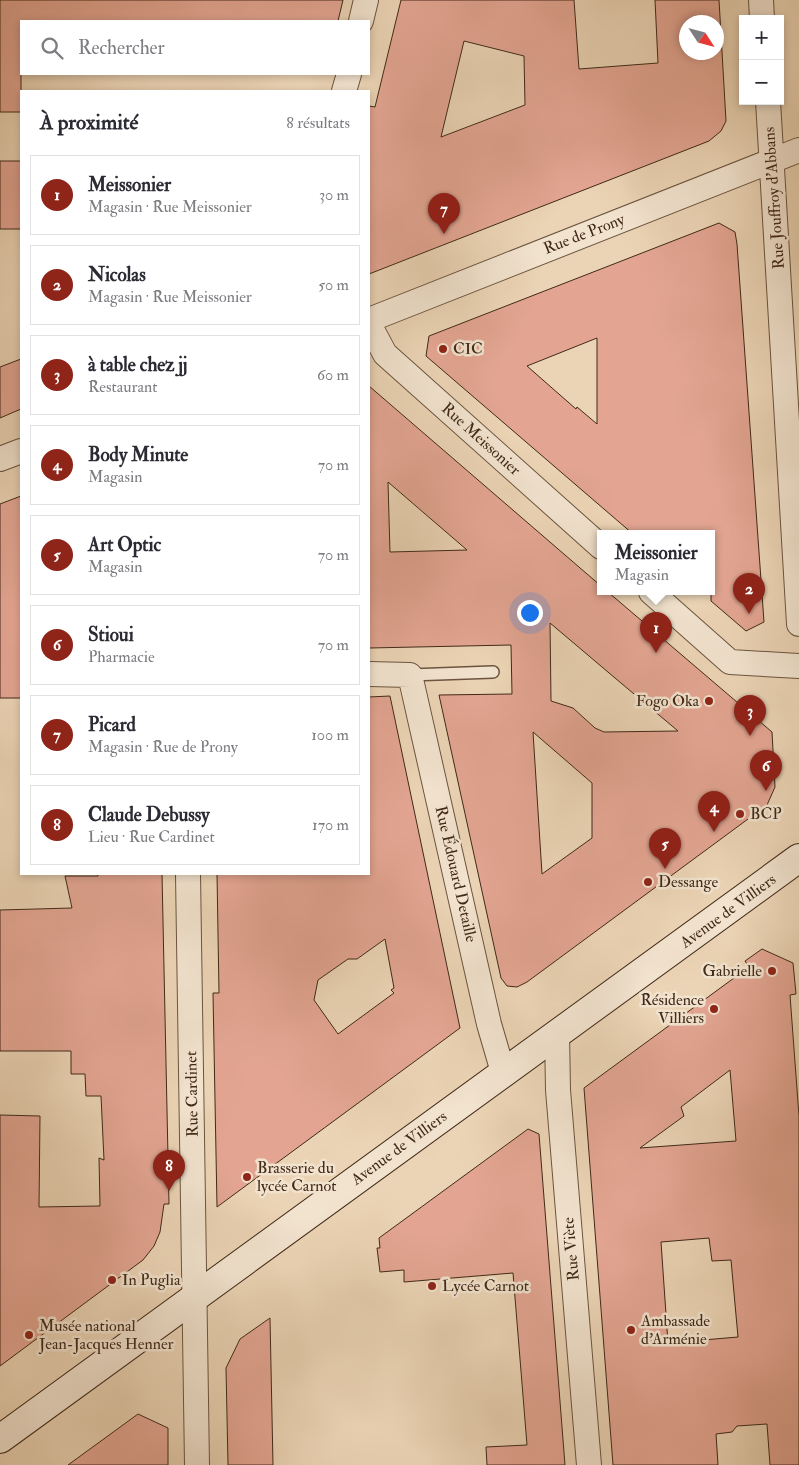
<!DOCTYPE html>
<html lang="fr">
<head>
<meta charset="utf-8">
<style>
  :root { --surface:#fff; --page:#f7f7f7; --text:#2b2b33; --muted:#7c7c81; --line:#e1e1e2; --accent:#8f2418 }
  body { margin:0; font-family:"IM FELL Double Pica",serif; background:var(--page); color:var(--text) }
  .controls { position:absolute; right:15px; top:15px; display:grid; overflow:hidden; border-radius:0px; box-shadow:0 2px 8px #0003 }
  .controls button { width:45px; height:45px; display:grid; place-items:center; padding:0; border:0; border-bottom:1px solid var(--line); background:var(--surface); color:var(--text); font:25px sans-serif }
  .compass { position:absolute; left:679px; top:15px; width:45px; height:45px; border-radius:50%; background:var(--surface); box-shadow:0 2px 8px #0003; rotate:126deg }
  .you { position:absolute; left:529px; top:612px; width:18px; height:18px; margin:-12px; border:4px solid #fff; border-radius:50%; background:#1a73e8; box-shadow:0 0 0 8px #1a73e833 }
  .badge { display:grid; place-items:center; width:32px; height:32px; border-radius:50%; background:var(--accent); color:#fff; font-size:16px; font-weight:700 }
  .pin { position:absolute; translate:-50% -41px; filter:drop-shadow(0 1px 2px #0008) }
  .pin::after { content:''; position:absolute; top:26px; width:18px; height:15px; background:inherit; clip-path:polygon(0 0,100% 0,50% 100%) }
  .popup { position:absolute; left:597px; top:530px; width:118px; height:65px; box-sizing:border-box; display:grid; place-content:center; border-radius:0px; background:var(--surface); filter:drop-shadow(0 1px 4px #0005); font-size:16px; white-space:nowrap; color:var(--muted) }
  .popup b { font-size:19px; color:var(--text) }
  .popup::after { content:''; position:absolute; left:50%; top:100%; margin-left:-10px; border:10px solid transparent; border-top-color:var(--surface) }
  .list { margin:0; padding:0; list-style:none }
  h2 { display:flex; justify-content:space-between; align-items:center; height:65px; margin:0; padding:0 20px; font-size:21px }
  h2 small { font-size:16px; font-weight:400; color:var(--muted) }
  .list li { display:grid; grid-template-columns:32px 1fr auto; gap:15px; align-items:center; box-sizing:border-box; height:80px; margin:0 10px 10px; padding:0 10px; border:1px solid var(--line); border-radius:0px }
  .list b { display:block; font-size:19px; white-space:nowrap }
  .list p { margin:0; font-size:16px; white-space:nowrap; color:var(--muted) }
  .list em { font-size:16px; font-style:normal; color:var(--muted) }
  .icon { flex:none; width:28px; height:28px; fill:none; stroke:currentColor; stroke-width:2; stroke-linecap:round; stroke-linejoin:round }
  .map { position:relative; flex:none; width:799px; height:1465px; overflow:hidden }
  .search { position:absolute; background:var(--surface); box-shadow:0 2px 8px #0003; left:20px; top:20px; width:350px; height:55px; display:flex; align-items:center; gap:12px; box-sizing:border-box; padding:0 18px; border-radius:0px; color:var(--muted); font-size:19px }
  .panel { position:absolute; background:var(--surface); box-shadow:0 2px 8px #0003; left:20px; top:90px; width:350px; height:785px; border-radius:0px }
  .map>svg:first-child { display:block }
  .building { fill:#e3a592; stroke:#402918; fill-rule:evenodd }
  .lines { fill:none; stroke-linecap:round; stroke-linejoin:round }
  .lane-casing { stroke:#6b543f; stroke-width:14 }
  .street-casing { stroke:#6b543f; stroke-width:26 }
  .secondary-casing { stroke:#402918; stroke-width:30 }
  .lane { stroke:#f2e3cf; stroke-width:11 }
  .street { stroke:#f2e3cf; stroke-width:24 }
  .secondary { stroke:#f2e3cf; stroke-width:28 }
  .poi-dot { fill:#8f2418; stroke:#f2e3cf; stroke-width:2 }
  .labels { text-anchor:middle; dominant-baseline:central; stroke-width:5; stroke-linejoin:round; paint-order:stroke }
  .street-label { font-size:16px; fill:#402918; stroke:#f2e3cf }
  .poi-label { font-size:16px; fill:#402918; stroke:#f2e3cf; text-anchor:start }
</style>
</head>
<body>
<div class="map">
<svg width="799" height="1465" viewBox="0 0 799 1465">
  <rect width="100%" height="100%" fill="#ebd4b5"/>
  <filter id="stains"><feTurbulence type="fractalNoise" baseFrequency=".004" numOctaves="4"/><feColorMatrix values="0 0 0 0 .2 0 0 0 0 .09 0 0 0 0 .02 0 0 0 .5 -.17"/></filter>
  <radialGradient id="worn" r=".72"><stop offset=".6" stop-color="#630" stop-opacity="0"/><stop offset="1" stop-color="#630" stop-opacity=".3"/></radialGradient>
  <path class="building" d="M0 0H343L338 21H21V112H0Z
    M401 0H574L579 69 658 63 655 0H719L726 121 721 131 709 141 369 274V106L375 107ZM686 22H716V52H686ZM464 41 524 56 525 105 441 137Z
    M0 161H21V229H0Z
    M719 223 735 232 737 244 764 622 746 631 711 601V534H633L426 356 429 336ZM597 338V424L577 407 576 409 527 366Z
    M21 359V409L0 418V367Z
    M369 386 601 586V592H608L772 732 775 787 767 805 527 982 517 987 507 986 501 978 439 695 512 694 511 645 369 648ZM388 482 467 550 390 552ZM550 623 615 678 678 731 604 732 595 728 573 708 551 701ZM533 732 592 783V838L542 874Z
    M21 496V698H0V504Z
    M390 696 460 1028 217 1207 213 993H219L217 874H369V697ZM385 939 394 988 391 990 394 993 338 1034 314 1000 318 980 348 959H357Z
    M98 874H162L169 1204H164L160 1232 154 1246 143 1260 0 1366V1115L40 1116 39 1207 100 1206 99 1158 104 1160 101 1096H86L85 1074H71V1051H0V910L72 908 65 876H98Z
    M762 949 793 963 796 994 790 995 799 1116V1465H770L767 1424 737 1426 732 1432 716 1434 718 1465H613L584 1088 749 967 745 961ZM730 1070 736 1141 640 1148 684 1116 681 1107ZM709 1238 712 1261 731 1260 738 1337 668 1343 661 1242Z
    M528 1129 539 1134 565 1465H487L486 1447 527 1445 513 1273 404 1282V1270L380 1272 377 1248H380L379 1238Z
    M270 1318 273 1465H228L226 1368 240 1339Z
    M138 1414 168 1428V1465H68Z"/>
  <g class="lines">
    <defs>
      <path id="lane" d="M410 675 493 672"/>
      <path id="street" d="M761 0 762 19
        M361 21 366 0
        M344 91 349 74
        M768 101 799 624
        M369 320 799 150
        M369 324 385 354 601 547
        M0 459 21 451
        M651 592 730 662 799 666
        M369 674 410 675 489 1024 503 1072
        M188 874 197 1465
        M557 1033 558 1090 589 1465"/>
      <path id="secondary" d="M0 1439 799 858"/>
    </defs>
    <use href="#lane" class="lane-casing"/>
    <use href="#street" class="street-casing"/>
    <use href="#secondary" class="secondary-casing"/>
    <use href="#lane" class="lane"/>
    <use href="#street" class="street"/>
    <use href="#secondary" class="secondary"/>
  </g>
  <g class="poi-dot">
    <circle cx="443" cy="349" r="5"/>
    <circle cx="709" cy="701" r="5"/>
    <circle cx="740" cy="814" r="5"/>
    <circle cx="648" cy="882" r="5"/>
    <circle cx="772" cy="971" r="5"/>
    <circle cx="714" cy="1009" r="5"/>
    <circle cx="247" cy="1177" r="5"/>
    <circle cx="112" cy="1280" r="5"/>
    <circle cx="432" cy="1286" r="5"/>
    <circle cx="631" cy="1330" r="5"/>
    <circle cx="29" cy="1335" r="5"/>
  </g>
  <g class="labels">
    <g class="street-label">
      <text transform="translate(774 198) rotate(-94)">Rue Jouffroy d'Abbans</text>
      <text transform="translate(584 234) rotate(-21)">Rue de Prony</text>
      <text transform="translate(481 439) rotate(42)">Rue Meissonier</text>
      <text transform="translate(456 874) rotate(77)">Rue Édouard Detaille</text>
      <text transform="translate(728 911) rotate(-36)">Avenue de Villiers</text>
      <text transform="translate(192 1094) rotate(-91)">Rue Cardinet</text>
      <text transform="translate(399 1148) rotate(-36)">Avenue de Villiers</text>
      <text transform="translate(571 1249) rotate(-95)">Rue Viète</text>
    </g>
    <g class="poi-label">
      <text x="453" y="349">CIC</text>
      <text x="699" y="701" text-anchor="end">Fogo Oka</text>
      <text x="750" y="814">BCP</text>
      <text x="658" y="882">Dessange</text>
      <text x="762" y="971" text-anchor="end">Gabrielle</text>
      <text x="704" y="1000" text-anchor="end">Résidence<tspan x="704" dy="18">Villiers</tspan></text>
      <text x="257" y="1168">Brasserie du<tspan x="257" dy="18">lycée Carnot</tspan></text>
      <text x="122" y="1280">In Puglia</text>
      <text x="442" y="1286">Lycée Carnot</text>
      <text x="641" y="1321">Ambassade<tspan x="641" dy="18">d'Arménie</tspan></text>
      <text x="39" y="1326">Musée national<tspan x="39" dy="18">Jean-Jacques Henner</tspan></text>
    </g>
  </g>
  <rect width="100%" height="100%" filter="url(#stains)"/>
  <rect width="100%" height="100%" fill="url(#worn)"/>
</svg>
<div class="controls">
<button>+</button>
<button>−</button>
</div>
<svg class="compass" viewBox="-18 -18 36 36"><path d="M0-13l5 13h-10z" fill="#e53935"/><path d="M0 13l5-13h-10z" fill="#7c7c81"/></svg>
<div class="you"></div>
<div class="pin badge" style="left:656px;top:653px">1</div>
<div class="popup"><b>Meissonier</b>Magasin</div>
<div class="pin badge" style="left:749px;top:614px">2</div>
<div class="pin badge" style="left:750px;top:736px">3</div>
<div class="pin badge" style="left:714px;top:832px">4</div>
<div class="pin badge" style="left:665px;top:869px">5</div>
<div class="pin badge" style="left:766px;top:791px">6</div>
<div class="pin badge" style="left:444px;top:234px">7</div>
<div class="pin badge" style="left:169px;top:1191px">8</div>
<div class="search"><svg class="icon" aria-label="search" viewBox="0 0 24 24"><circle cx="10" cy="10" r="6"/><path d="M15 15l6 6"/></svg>Rechercher</div>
<section class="panel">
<h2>À proximité<small>8 résultats</small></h2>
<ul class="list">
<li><span class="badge">1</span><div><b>Meissonier</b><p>Magasin · Rue Meissonier</p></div><em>30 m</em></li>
<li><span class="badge">2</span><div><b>Nicolas</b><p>Magasin · Rue Meissonier</p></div><em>50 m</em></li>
<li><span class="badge">3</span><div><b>à table chez jj</b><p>Restaurant</p></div><em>60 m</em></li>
<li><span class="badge">4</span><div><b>Body Minute</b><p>Magasin</p></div><em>70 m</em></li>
<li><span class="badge">5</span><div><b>Art Optic</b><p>Magasin</p></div><em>70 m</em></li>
<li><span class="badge">6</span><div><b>Stioui</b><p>Pharmacie</p></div><em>70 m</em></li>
<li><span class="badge">7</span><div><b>Picard</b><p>Magasin · Rue de Prony</p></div><em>100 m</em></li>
<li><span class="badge">8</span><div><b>Claude Debussy</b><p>Lieu · Rue Cardinet</p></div><em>170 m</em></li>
</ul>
</section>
</div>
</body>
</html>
